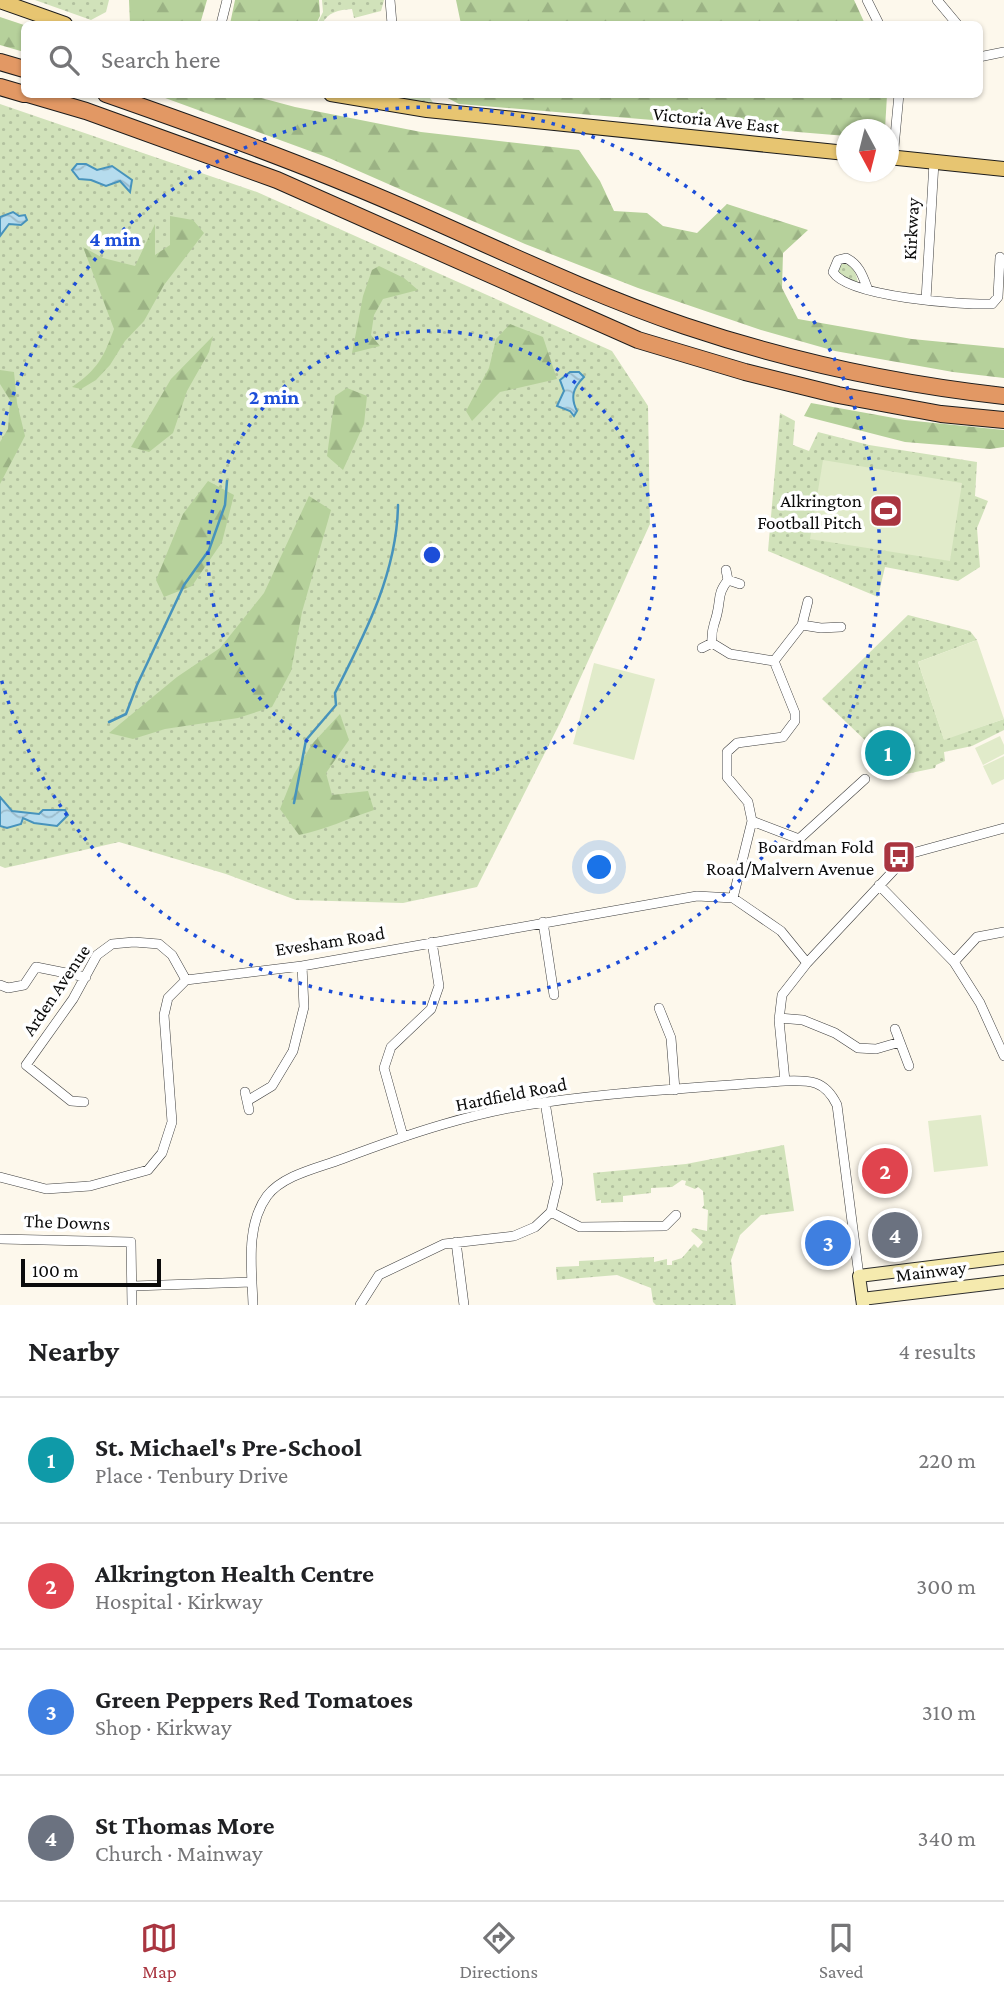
<!DOCTYPE html>
<html lang="en">
<head>
<meta charset="utf-8">
<style>
  :root { --surface:#fff; --page:#f2f2f2; --text:#202124; --muted:#757577; --line:#e0e0e0; --accent:#a93540 }
  body { margin:0; font-family:"Crimson Pro",serif; background:var(--page); color:var(--text) }
  .compass { position:absolute; left:836px; top:119px; width:63px; height:63px; border-radius:50%; background:var(--surface); box-shadow:0 2px 5px #0004; rotate:173deg }
  .scale { position:absolute; left:21px; bottom:18px; width:140px; box-sizing:border-box; padding-left:7px; border:4px solid #0b0b0b; border-top:0; font-size:19px; line-height:24px; white-space:nowrap; color:#0b0b0b; -webkit-text-stroke:5px #fff; paint-order:stroke }
  .you { position:absolute; left:600px; top:868px; width:24px; height:24px; margin:-18px; border:5px solid #fff; border-radius:50%; background:#1a73e8; box-shadow:0 0 0 10px #1a73e833 }
  .badge { display:grid; place-items:center; width:46px; height:46px; border-radius:50%; background:var(--accent); color:#fff; font-size:23px; font-weight:700 }
  .pin { position:absolute; translate:-50% -50%; border:4px solid #fff; box-shadow:0 2px 7px #0006 }
  .list { margin:0; padding:0; list-style:none }
  h2 { display:flex; justify-content:space-between; align-items:center; height:91px; margin:0; padding:0 28px; font-size:30px }
  h2 small { font-size:23px; font-weight:400; color:var(--muted) }
  .list li { display:grid; grid-template-columns:46px 1fr auto; gap:21px; align-items:center; box-sizing:border-box; height:126px; padding:0 28px; border-top:2px solid var(--line) }
  .list b { display:block; font-size:26px; white-space:nowrap }
  .list p { margin:0; font-size:23px; white-space:nowrap; color:var(--muted) }
  .list em { font-size:23px; font-style:normal; color:var(--muted) }
  .icon { flex:none; width:38px; height:38px; fill:none; stroke:currentColor; stroke-width:2; stroke-linecap:round; stroke-linejoin:round }
  .map { position:relative; flex:none; width:1004px; height:1305px; overflow:hidden }
  .search { position:absolute; background:var(--surface); box-shadow:0 2px 5px #0004; left:21px; right:21px; top:21px; height:77px; display:flex; align-items:center; gap:18px; box-sizing:border-box; padding:0 24px; border-radius:10px; color:var(--muted); font-size:26px }
  .sheet { height:595px; background:var(--surface) }
  nav { display:flex; justify-content:space-around; align-items:center; box-sizing:border-box; height:98px; border-top:2px solid var(--line); background:var(--surface); font-size:19px; color:var(--muted) }
  nav a { display:grid; justify-items:center; gap:4px }
  nav .on { color:var(--accent) }
  .map>svg:first-child { display:block }
  .grass { fill:url(#grass-dots) }
  .forest { fill:url(#forest-firs) }
  .pitch { fill:#e1ebca }
  .water { fill:url(#water-waves); stroke:#4793bc; stroke-width:2 }
  .lines { fill:none; stroke-linecap:round; stroke-linejoin:round }
  .stream { stroke:#4793bc; stroke-width:2.5 }
  .street-casing { stroke:#3e3e3e; stroke-width:10 }
  .secondary-casing { stroke:#2d2d2d; stroke-width:14 }
  .primary-casing { stroke:#1c1c1c; stroke-width:16 }
  .highway-casing { stroke:#1c1c1c; stroke-width:18 }
  .street { stroke:#fff; stroke-width:9 }
  .secondary { stroke:#f5eaae; stroke-width:12 }
  .primary { stroke:#e7c571; stroke-width:14 }
  .highway { stroke:#e29864; stroke-width:16 }
  .ring { fill:none; stroke:#1d4ed8; stroke-width:3.5; stroke-dasharray:3.5 7 }
  .labels { text-anchor:middle; dominant-baseline:central; stroke-width:7; stroke-linejoin:round; paint-order:stroke }
  .street-label { font-size:19px; fill:#0b0b0b; stroke:#fff }
  .poi-label { font-size:19px; fill:#0b0b0b; stroke:#fff; text-anchor:end }
  .centre { fill:#1d4ed8; stroke:#fff; stroke-width:3.5 }
  .ring-label { font-size:21px; text-anchor:middle; font-weight:bold; fill:#1d4ed8; stroke:#fff; stroke-width:7; stroke-linejoin:round; paint-order:stroke }
</style>
</head>
<body>
<div class="map">
<svg width="1004" height="1305" viewBox="0 0 1004 1305">
  <defs>
    <pattern id="grass-dots" width="8" height="8" patternUnits="userSpaceOnUse" patternTransform="scale(1.75)"><rect width="8" height="8" fill="#d1e2ba"/><path d="M2 2h.1M6 6h.1" fill="none" stroke="#b2c19f" stroke-width="1.8" stroke-linecap="round"/></pattern>
    <pattern id="forest-firs" width="22" height="20" patternUnits="userSpaceOnUse" patternTransform="scale(1.75)"><rect width="22" height="20" fill="#b6d19b"/><path d="M5 1l3.5 6h-7zM16 11l3.5 6h-7z" fill="#9bb284"/></pattern>
    <pattern id="water-waves" width="16" height="10" patternUnits="userSpaceOnUse" patternTransform="scale(1.75)"><rect width="16" height="10" fill="#b6dcee"/><path d="M0 5q4-4 8 0t8 0" fill="none" stroke="#9bbbcb"/></pattern>
  </defs>
  <rect width="100%" height="100%" fill="#fdf8ec"/>
  <path class="grass" d="M35 0H109L106 12 91 20Z
    M322 0H384L381 11 354 18 352 9C338 10 328 12 322 24H317L323 12Z
    M385 95H428L434 104Z
    M0 104 257 192 612 351 648 406 650 524 560 723 477 887 403 903 296 900 226 874 119 842 5 868 0 866Z
    M841 264C852 262 857 274 858 284L836 274Z
    M780 413 795 421 793 445 809 451 818 432 869 445 977 462 975 496 988 501 977 528 980 567 958 581 885 567 878 597 768 551Z
    M908 615 970 631 977 640 918 662 944 739 1004 719V730L972 746 944 752 945 761 936 765 935 768 901 775 894 772 899 767 897 764 901 760 897 755 902 750 886 732 871 746 822 699Z
    M784 1145 794 1211 761 1215 740 1235 731 1260 736 1305H656L653 1302 651 1288 617 1275 557 1280 556 1267 579 1266V1261L654 1257V1262L667 1259V1265H672V1261L682 1258 694 1244 698 1248 703 1242 691 1231 693 1228 707 1231 708 1210 702 1208 704 1205 703 1191 698 1187 695 1189 685 1185 686 1181 682 1180 672 1187 651 1188V1193L623 1196V1202L601 1203V1200L596 1201 593 1173 686 1164Z"/>
  <path class="forest" d="M129 0H207L200 24H130Z
    M235 0H319L320 16 316 24H230Z
    M456 0H854L865 24H461Z
    M0 17 24 25V52L0 45Z
    M157 95H250L295 107 421 132 579 150 600 181 614 211 647 213 663 226 697 233 727 204 808 230 783 253 782 288 798 319 912 339 1004 348V378L953 372 835 351 761 330 638 288 525 244 329 158Z
    M442 95H887L885 129 846 130V136L459 104Z
    M170 216 193 220 204 233 164 285 144 321 125 341 110 365 96 380 81 389 72 387C97 370 104 357 114 329L83 247 103 258 135 266 155 224V255L170 245Z
    M379 266 404 278 418 290 383 299 374 315 371 335 380 346 352 353 363 296 372 270Z
    M510 324 543 337 557 379 500 392 472 421 466 411 489 368 496 339Z
    M213 336 209 352 187 391 173 433 149 452 131 447 171 379Z
    M0 370 14 372 17 403 25 436 0 484V442L8 429 10 400 0 384Z
    M347 388 367 396 364 424 343 470 327 456 335 396Z
    M811 403 905 420 1004 430V447L990 449 905 442 804 416Z
    M208 481 234 495 222 542 192 586 164 597 156 580 183 514Z
    M309 496 331 510 302 612 291 671 272 707 238 718 165 729 133 739 109 733 177 677 220 648 264 593Z
    M340 714 349 740 326 773 332 795 368 791 374 810C349 818 325 830 299 835L280 809 294 774 312 744Z"/>
  <path class="pitch" d="M823 460 962 483 950 561 810 539Z
    M977 640 1004 719 944 740 918 662Z
    M594 663 655 679 634 760 573 744Z
    M1000 736 1004 745V754L983 765 975 748Z
    M1004 756V779L992 785 983 766Z
    M981 1115 988 1166 934 1172 928 1121Z"/>
  <path class="water" d="M77 164H86L97 170 112 166 132 180 130 192 120 181 106 186 91 180 79 179 72 170Z
    M13 212 19 216 25 215 27 220 21 225 9 224 0 236V217Z
    M570 372H579L584 377C573 388 570 397 577 411L574 416 570 411 557 406 564 391 560 380Z
    M0 797 12 811 39 814 43 810H65L68 815 57 826 34 823 23 818 21 824 7 828 0 826Z"/>
  <g class="lines">
    <path class="stream" d="M109 722 126 714 137 685 184 585 209 550 225 505 227 481
      M294 803 306 740 336 705 335 693C365 634 397 573 398 505"/>
    <defs>
      <path id="street" d="M390 0 392 24
        M867 0 879 24
        M937 0 957 24
        M221 24 227 0
        M979 57 1004 52
        M893 158 899 94
        M868 290C863 277 860 265 846 258L838 260 833 272C848 297 962 305 992 304L998 297 1000 257
        M926 300 934 162
        M726 570 728 580 740 584
        M728 580C717 594 721 598 717 614 714 627 711 628 712 643L730 654 774 661
        M802 625 821 628 841 627
        M702 648 712 643
        M752 821 799 839 865 779
        M879 885 954 962 980 1003 1004 1056
        M733 898 752 821 748 802 727 777V752L737 743 783 737 795 721V713L774 661 802 625 808 601
        M543 922 554 995
        M954 962 977 937 1004 932
        M0 985 8 988 24 985 36 967 86 977
        M659 1008 671 1038 675 1090
        M779 1018 803 1020 835 1033 858 1048 876 1049 900 1042
        M895 1029 909 1066
        M785 1081 779 1020 782 995 807 963 909 854 1004 828
        M245 1092 249 1110
        M247 1101 272 1086 293 1051 304 1007 302 966
        M84 1102 71 1101 26 1065 73 999 97 955 112 944 134 942 159 944 172 955 186 980
        M403 1136 384 1068 391 1047 431 1009 439 986 432 942
        M0 1177 46 1189 90 1186 148 1170 162 1153 172 1122 164 1015 168 998 186 980 302 966 697 896 733 898 781 931 807 963
        M551 1212 580 1227 665 1226 676 1215
        M0 1239 131 1242 132 1305
        M456 1242 464 1305
        M133 1286 252 1282
        M253 1305C252 1270 245 1226 267 1196 283 1175 318 1168 342 1159 408 1134 476 1111 547 1102 625 1091 706 1087 785 1081 810 1080 825 1080 837 1105L859 1276
        M360 1305 379 1275 444 1244 514 1236 535 1227 551 1212 558 1182 545 1102"/>
      <path id="secondary" d="M862 1299 1004 1282
        M863 1305 859 1276 1004 1258"/>
      <path id="primary" d="M0 1 65 24
        M331 94 427 110 846 153
        M888 157 1004 169"/>
      <path id="highway" d="M0 62 24 69
        M0 87 24 94
        M28 94 86 111 277 180 638 340 745 372 838 395 941 414 1004 420
        M106 94C206 129 306 165 402 207 496 248 588 293 685 326 789 361 895 384 1004 396"/>
    </defs>
    <use href="#street" class="street-casing"/>
    <use href="#secondary" class="secondary-casing"/>
    <use href="#primary" class="primary-casing"/>
    <use href="#highway" class="highway-casing"/>
    <use href="#street" class="street"/>
    <use href="#secondary" class="secondary"/>
    <use href="#primary" class="primary"/>
    <use href="#highway" class="highway"/>
  </g>
  <g class="ring">
    <circle cx="432" cy="555" r="224"/>
    <path d="M0 435A448 448 0 1 1 0 675"/>
  </g>
  <defs>
    <symbol id="stadium-square" viewBox="-11 -11 22 22"><rect x="-9" y="-9" width="18" height="18" rx="4" fill="#a93540" stroke="#fff"/><path d="M0-5a6.5 5 0 1 0 0 10a6.5 5 0 1 0 0-10ZM-3.5-1.8h7v3.6h-7Z" fill="#fff"/></symbol>
    <symbol id="bus-square" viewBox="-11 -11 22 22"><rect x="-9" y="-9" width="18" height="18" rx="4" fill="#a93540" stroke="#fff"/><path d="M-5-6H5V4H4V6H2V4H-2V6H-4V4H-5ZM-3.5-4V0h7V-4ZM-3.5 1.2v1.5H-2V1.2ZM2 1.2v1.5H3.5V1.2Z" fill="#fff"/></symbol>
  </defs>
  <g fill-rule="evenodd">
    <use href="#stadium-square" x="867" y="492" width="38" height="38"/>
    <use href="#bus-square" x="880" y="838" width="38" height="38"/>
  </g>
  <g class="labels">
    <g class="street-label">
      <text transform="translate(716 120) rotate(6)">Victoria Ave East</text>
      <text transform="translate(911 229) rotate(-87)">Kirkway</text>
      <text transform="translate(330 941) rotate(-9)">Evesham Road</text>
      <text transform="translate(56 990) rotate(-56)">Arden Avenue</text>
      <text transform="translate(511 1094) rotate(-11)">Hardfield Road</text>
      <text transform="translate(67 1222) rotate(2)">The Downs</text>
      <text transform="translate(931 1271) rotate(-7)">Mainway</text>
    </g>
    <g class="poi-label">
      <text x="862" y="500">Alkrington<tspan x="862" dy="22">Football Pitch</tspan></text>
      <text x="874" y="846">Boardman Fold<tspan x="874" dy="22">Road/Malvern Avenue</tspan></text>
    </g>
  </g>
  <circle cx="432" cy="555" r="10" class="centre"/>
  <g class="ring-label">
    <text x="115" y="246">4 min</text>
    <text x="274" y="404">2 min</text>
  </g>
</svg>
<svg class="compass" viewBox="-18 -18 36 36"><path d="M0-13l5 13h-10z" fill="#e53935"/><path d="M0 13l5-13h-10z" fill="#757577"/></svg>
<div class="scale">100 m</div>
<div class="you"></div>
<div class="pin badge" style="left:888px;top:753px;background:#0f9aa8">1</div>
<div class="pin badge" style="left:885px;top:1171px;background:#e0444e">2</div>
<div class="pin badge" style="left:828px;top:1243px;background:#3f7fe0">3</div>
<div class="pin badge" style="left:895px;top:1235px;background:#6b7280">4</div>
<div class="search"><svg class="icon" aria-label="search" viewBox="0 0 24 24"><circle cx="10" cy="10" r="6"/><path d="M15 15l6 6"/></svg>Search here</div>
</div>
<section class="sheet">
<h2>Nearby<small>4 results</small></h2>
<ul class="list">
<li><span class="badge" style="background:#0f9aa8">1</span><div><b>St. Michael's Pre-School</b><p>Place · Tenbury Drive</p></div><em>220 m</em></li>
<li><span class="badge" style="background:#e0444e">2</span><div><b>Alkrington Health Centre</b><p>Hospital · Kirkway</p></div><em>300 m</em></li>
<li><span class="badge" style="background:#3f7fe0">3</span><div><b>Green Peppers Red Tomatoes</b><p>Shop · Kirkway</p></div><em>310 m</em></li>
<li><span class="badge" style="background:#6b7280">4</span><div><b>St Thomas More</b><p>Church · Mainway</p></div><em>340 m</em></li>
</ul>
</section>
<nav>
<a class="on"><svg class="icon" aria-label="map" viewBox="0 0 24 24"><path d="M3 6l6-2 6 2 6-2v14l-6 2-6-2-6 2zM9 4v14M15 6v14"/></svg>Map</a>
<a><svg class="icon" aria-label="directions" viewBox="0 0 24 24"><path d="M12 3l9 9-9 9-9-9zM9 14v-3h6M13 9l2 2-2 2"/></svg>Directions</a>
<a><svg class="icon" aria-label="saved" viewBox="0 0 24 24"><path d="M7 4h10v16l-5-4-5 4z"/></svg>Saved</a>
</nav>
</body>
</html>
